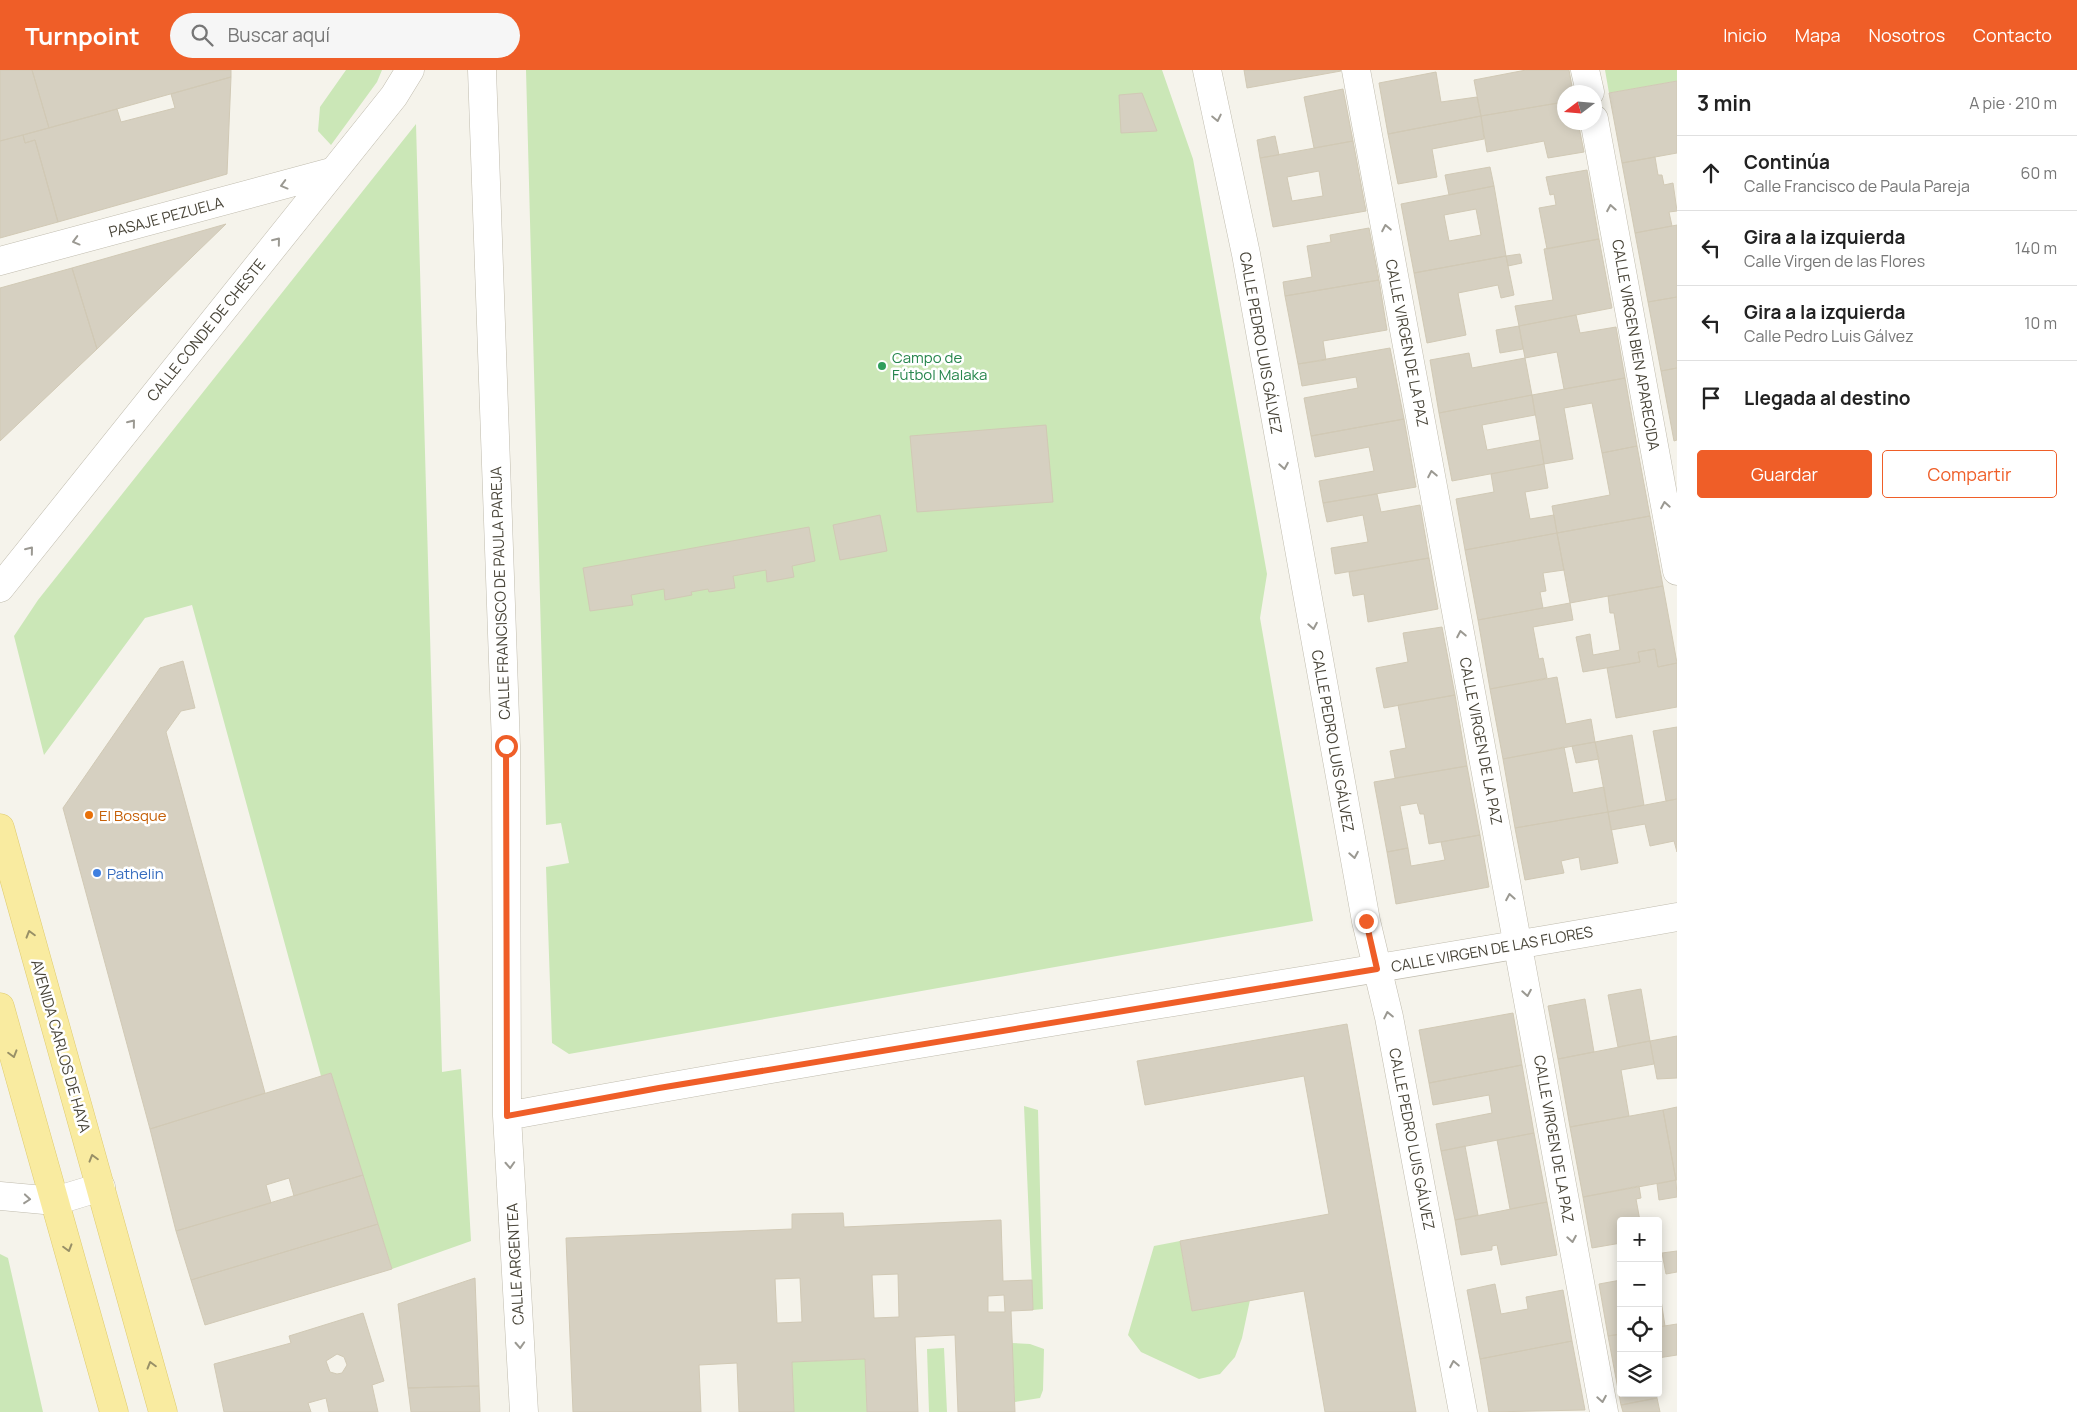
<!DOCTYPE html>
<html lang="es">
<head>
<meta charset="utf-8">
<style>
  :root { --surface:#fff; --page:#f6f6f6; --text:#222; --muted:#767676; --line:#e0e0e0; --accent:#ef5e28 }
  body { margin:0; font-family:Manrope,sans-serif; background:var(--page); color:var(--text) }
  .controls { position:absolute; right:15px; bottom:15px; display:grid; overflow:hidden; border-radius:5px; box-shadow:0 2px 12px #0003 }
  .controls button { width:45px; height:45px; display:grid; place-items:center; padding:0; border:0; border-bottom:1px solid var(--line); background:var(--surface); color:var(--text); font:25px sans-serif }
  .compass { position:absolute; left:1557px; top:15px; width:45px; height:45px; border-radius:50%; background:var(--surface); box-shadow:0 2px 12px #0003; rotate:254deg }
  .stop { position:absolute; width:15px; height:15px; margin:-11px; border:4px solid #ef5e28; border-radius:50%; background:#fff }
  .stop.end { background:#ef5e28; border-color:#fff; box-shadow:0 1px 5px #0008 }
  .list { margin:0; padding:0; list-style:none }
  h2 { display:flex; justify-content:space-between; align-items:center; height:65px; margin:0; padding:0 20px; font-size:21px }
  h2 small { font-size:16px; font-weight:400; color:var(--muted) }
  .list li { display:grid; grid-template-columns:32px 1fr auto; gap:15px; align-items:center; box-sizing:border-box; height:75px; padding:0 20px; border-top:1px solid var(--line) }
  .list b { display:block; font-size:19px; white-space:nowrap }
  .list p { margin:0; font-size:16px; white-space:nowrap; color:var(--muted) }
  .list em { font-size:16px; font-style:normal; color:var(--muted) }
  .actions { display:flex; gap:10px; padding:15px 20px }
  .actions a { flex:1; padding:11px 0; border:1px solid var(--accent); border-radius:5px; text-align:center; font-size:18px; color:var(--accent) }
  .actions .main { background:var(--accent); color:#fff }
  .icon { flex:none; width:28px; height:28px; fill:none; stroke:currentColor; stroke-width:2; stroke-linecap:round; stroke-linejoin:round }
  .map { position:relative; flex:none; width:1677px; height:1342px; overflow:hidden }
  header { display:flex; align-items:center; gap:30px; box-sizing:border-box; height:70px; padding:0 25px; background:var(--accent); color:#fff }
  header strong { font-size:24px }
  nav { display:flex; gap:28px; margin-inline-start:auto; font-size:18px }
  .search { width:350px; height:45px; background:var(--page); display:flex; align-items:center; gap:12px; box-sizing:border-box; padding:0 18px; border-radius:28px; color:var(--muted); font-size:19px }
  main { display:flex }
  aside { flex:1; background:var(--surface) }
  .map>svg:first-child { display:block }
  .green { fill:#cbe7b7 }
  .building { fill:#d6d0c1; stroke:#d1c9b5; fill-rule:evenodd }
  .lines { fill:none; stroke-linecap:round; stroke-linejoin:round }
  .minor-casing { stroke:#c0bcae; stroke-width:29 }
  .tertiary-casing { stroke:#c0bcae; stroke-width:29 }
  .primary-casing { stroke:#dfcb6f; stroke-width:29 }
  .minor { stroke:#fff; stroke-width:28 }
  .tertiary { stroke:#fff; stroke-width:28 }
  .primary { stroke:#f9eba0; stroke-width:28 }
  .oneway { stroke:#9b9992 }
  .oneway2 { stroke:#989067 }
  .route { stroke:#ef5e28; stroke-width:6 }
  .leisure-dot { fill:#2e9e5b; stroke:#fff; stroke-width:2 }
  .food-dot { fill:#e8710a; stroke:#fff; stroke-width:2 }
  .shop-dot { fill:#3f7fe0; stroke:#fff; stroke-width:2 }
  .labels { text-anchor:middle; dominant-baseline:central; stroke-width:5; stroke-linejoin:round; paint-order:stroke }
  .street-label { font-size:15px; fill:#494539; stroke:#fff }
  .leisure-label { font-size:15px; fill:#27864d; stroke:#fff; text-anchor:start }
  .food-label { font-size:15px; fill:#c56008; stroke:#fff; text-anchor:start }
  .shop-label { font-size:15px; fill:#366cbe; stroke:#fff; text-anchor:start }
</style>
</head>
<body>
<header>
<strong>Turnpoint</strong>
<div class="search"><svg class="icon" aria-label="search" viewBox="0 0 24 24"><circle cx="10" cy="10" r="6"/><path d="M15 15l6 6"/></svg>Buscar aquí</div>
<nav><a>Inicio</a><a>Mapa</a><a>Nosotros</a><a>Contacto</a></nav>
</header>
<main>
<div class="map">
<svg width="1677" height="1342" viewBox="0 0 1677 1342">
  <rect width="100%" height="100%" fill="#f5f3eb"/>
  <path class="green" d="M346 0H382L377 12 331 75 318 61 320 37Z
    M526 0H1162L1193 89 1267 504 1260 548 1313 851 569 984 552 973 546 797 569 793 561 753 546 755Z
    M1605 0H1677V11L1609 23Z
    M416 54 442 1002 461 999 471 1171 392 1199 331 1003 321 1006 192 535 145 548 44 685 14 566 38 530Z
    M1024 1036 1038 1040 1043 1239 1033 1240Z
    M1180 1171 1192 1241 1250 1230 1242 1268 1235 1287 1220 1304 1199 1309 1141 1282 1128 1265 1154 1176Z
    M0 1184 8 1188 43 1342H0Z
    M1011 1273 1030 1274 1044 1279 1043 1320 1040 1328 1015 1332Z
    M944 1278 947 1342H929L927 1279Z
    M865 1289 867 1342H794L792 1292Z"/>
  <path class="building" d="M0 0H32L49 58 0 71Z
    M32 0H231V7L49 58Z
    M1244 0H1340L1341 1 1247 18Z
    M1526 0H1569L1573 22H1564V32L1481 46 1474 10Z
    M1436 2 1441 32 1477 27 1481 46 1388 64 1379 13Z
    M231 7 227 104 58 152 35 70 25 73 23 65 117 39 121 52 175 38 171 24Z
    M1677 11V83L1622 93 1609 23Z
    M1343 19 1353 71 1314 78 1304 27Z
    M1142 23 1157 61 1121 63 1119 25Z
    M1564 32V52H1578L1584 82 1548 88 1544 71 1487 82 1481 46Z
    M1481 46 1484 69 1432 79 1437 107 1398 114 1388 64Z
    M23 65 25 73 35 70 58 152 0 168V71Z
    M1275 66 1279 85 1260 88 1257 70Z
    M1353 71 1366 141 1273 157 1260 88ZM1319 101 1323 126 1292 131 1287 107Z
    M1655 87 1658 105H1662L1664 115 1673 113 1677 141 1669 142 1672 156 1635 163 1622 93Z
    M1490 97 1494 116 1449 125 1445 105Z
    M1587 100 1599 169 1547 179 1539 138 1556 135 1554 124 1550 125 1546 107Z
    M1494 116 1506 186 1414 203 1401 134ZM1476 139 1481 165 1449 171 1444 145Z
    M226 154 131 246 97 279 72 198Z
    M1677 155V227L1648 232 1635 163Z
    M1369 158 1379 210 1285 226 1283 212 1312 207 1307 176 1331 172 1330 165Z
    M1599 169 1612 238 1519 256 1515 236 1553 230 1544 179Z
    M1520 184 1522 193 1508 196 1506 186Z
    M1506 186 1514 225 1501 228 1498 215 1458 223 1466 265 1427 273 1414 203Z
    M72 198 97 279 0 371V218Z
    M1379 210 1387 260 1323 271 1326 290 1298 294 1285 226Z
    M1677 227V298L1661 301 1648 232Z
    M1576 245 1580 263 1616 257 1625 308 1564 319 1557 282 1525 288 1519 256Z
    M1519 256 1523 279 1500 283 1496 260Z
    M1390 278 1404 349 1311 366 1304 328 1358 318 1356 307 1302 316 1298 294Z
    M1469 283 1472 298 1525 288 1532 325 1439 343 1430 290Z
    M1677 298V370L1674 371 1661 301Z
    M1625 308 1637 376 1602 383 1592 333 1564 338 1573 389 1544 394 1532 325Z
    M1532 325 1535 345 1482 355 1487 380 1540 370 1544 394 1452 411 1439 343Z
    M1404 349 1416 417 1323 433 1319 411 1374 401 1369 377 1315 387 1311 366Z
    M1046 355 1053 432 917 442 910 366Z
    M1637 376 1650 446 1557 463 1552 436 1610 425 1602 383Z
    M1544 394 1548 418 1525 422 1530 449 1554 445 1557 463 1465 480 1456 429 1494 422 1491 404Z
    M1377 424 1381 442 1420 435 1429 488 1335 504 1331 478 1368 472 1363 445 1327 452 1323 433Z
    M880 445 887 481 840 490 833 455Z
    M1650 446 1663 516 1570 533 1557 463Z
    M809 457 815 491 792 496 794 507 767 512 766 500 733 506 735 518 709 522 708 519 691 522 692 525 665 530 664 519 631 525 633 535 590 541 583 498Z
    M1557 463 1564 500 1543 503 1546 521 1540 522 1543 538 1478 550 1465 480Z
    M1429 488 1438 539 1368 552 1364 524 1353 526 1349 502Z
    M1663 516 1677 593 1658 597 1655 579 1638 582 1640 592 1583 602 1576 567 1590 564 1593 585 1620 580 1614 543H1610L1608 526Z
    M1570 533 1573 550 1533 557 1539 589 1543 588 1547 608 1490 619 1478 550Z
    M1442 557 1455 625 1384 638 1376 598 1408 592 1403 563Z
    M1655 579 1658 597 1677 593V637L1616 648 1607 598 1640 592 1638 582Z
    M183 591 195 638 181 641 166 662 265 1023 150 1059 63 738 160 598Z
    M1557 607 1566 654 1591 649 1595 672 1503 689 1490 619Z
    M1455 625 1467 696 1395 708 1390 681 1406 678 1398 635Z
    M1677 657V729L1666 731 1653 661Z
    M1632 665 1644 735 1608 742 1595 672Z
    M1595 672 1599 689 1576 693 1572 676Z
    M1564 677 1573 723 1604 717 1608 742 1515 758 1503 689Z
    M1467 696 1480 765 1429 774 1424 744H1420L1417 733 1400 736 1408 778 1387 782 1374 712Z
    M1677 729V782L1674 771 1650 776 1645 754 1611 760 1608 742Z
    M1608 742 1618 793 1581 800 1579 787 1561 791 1564 803 1525 810 1515 758Z
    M1480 765 1489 817 1396 834 1387 782 1408 778 1411 796 1445 790 1441 772Z
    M1641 919 1650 971 1618 977 1608 925Z
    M1585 929 1594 982 1558 989 1548 936Z
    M1513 943 1522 995 1429 1013 1419 960Z
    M1347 954 1416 1342H1325L1304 1221 1192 1241 1180 1171 1329 1144 1304 1006 1145 1035 1137 991Z
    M1677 966V1008L1657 1009 1650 971Z
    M1650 971 1654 994 1621 1000 1629 1046 1570 1057 1558 989Z
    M1522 995 1534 1063 1441 1081 1436 1054 1492 1043 1489 1025 1433 1035 1429 1013Z
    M331 1003 363 1105 294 1126 289 1108 266 1115 271 1133 176 1161 150 1059Z
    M1677 1037V1110H1676L1663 1040Z
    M1663 1040 1676 1110 1583 1127 1570 1057Z
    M1534 1063 1547 1132 1510 1139 1497 1070Z
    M1465 1076 1478 1145 1455 1150 1441 1081Z
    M363 1105 378 1154 191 1210 176 1161Z
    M1676 1110 1677 1127 1659 1130 1657 1114Z
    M1639 1116 1641 1128 1636 1129 1640 1151H1621V1173L1592 1178 1583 1127Z
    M1547 1132 1557 1185 1501 1195 1497 1175 1492 1176V1180L1461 1185 1455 1150Z
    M843 1143 844 1157 1001 1150 1003 1211 1032 1210 1033 1240 1011 1241 1015 1342H958L955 1265 915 1267 918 1342H867L865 1289 792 1292 794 1342H739L737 1293 699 1295 701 1342H573L566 1168 792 1159V1144ZM898 1204 899 1247 874 1248 872 1205ZM800 1208 802 1252 777 1253 775 1209ZM1004 1225 1005 1242H988V1226Z
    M378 1154 392 1199 205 1255 191 1210Z
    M1677 1181V1202L1666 1204 1662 1183Z
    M475 1208 479 1316 408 1318 398 1234Z
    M1621 1210V1264L1608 1266 1599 1214Z
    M1495 1214 1501 1244 1528 1239 1526 1227 1563 1220 1572 1271 1480 1289 1467 1220Z
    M1661 1230 1665 1256 1658 1257V1231Z
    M363 1243 384 1311 372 1315 378 1342H329L326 1328 308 1333 311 1342H224L214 1294 291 1273 289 1266ZM337 1284 344 1287 347 1295 342 1303 337 1304 330 1302 326 1291Z
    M1677 1254V1285L1658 1288V1257Z
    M1621 1264V1323H1656L1657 1328 1621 1335 1608 1266Z
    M1572 1271 1585 1340 1489 1342 1480 1289Z
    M479 1316 480 1342H411L408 1318Z
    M1657 1328 1660 1342H1623L1621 1335Z"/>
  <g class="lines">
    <defs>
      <path id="minor" d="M482 0 506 676 507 1046 524 1342
        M1207 0 1246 184 1366 851 1389 947 1463 1342
        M1356 0 1604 1342
        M1585 0 1590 22
        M1594 49 1677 501
        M0 191 331 102
        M0 518 394 26 410 0
        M507 1046C896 974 1288 916 1677 847"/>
      <path id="tertiary" d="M0 1126 55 1131 101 1117"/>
      <path id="primary" d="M0 758 163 1342
        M0 937 114 1342"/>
    </defs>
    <use href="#minor" class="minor-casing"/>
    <use href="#tertiary" class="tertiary-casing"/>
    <use href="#primary" class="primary-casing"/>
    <use href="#minor" class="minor"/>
    <use href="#tertiary" class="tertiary"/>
    <use href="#primary" class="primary"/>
  </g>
  <defs><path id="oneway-chevron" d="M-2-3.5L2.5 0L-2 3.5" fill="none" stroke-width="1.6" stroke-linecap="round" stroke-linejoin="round" transform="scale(1.25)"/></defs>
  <g class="oneway">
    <use href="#oneway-chevron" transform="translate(1217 48) rotate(78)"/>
    <use href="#oneway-chevron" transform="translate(284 115) rotate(165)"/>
    <use href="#oneway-chevron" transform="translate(1611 138) rotate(-100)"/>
    <use href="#oneway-chevron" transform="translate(1386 158) rotate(-101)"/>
    <use href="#oneway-chevron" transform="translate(76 171) rotate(165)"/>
    <use href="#oneway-chevron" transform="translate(277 171) rotate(-51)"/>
    <use href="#oneway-chevron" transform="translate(132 353) rotate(-51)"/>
    <use href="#oneway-chevron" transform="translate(1284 396) rotate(80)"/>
    <use href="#oneway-chevron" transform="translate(1432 404) rotate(-101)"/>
    <use href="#oneway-chevron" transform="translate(1665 435) rotate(-100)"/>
    <use href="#oneway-chevron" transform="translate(30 480) rotate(-51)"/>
    <use href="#oneway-chevron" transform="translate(1313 556) rotate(80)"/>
    <use href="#oneway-chevron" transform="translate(1461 564) rotate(-101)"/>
    <use href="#oneway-chevron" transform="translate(1354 785) rotate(80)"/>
    <use href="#oneway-chevron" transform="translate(1510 827) rotate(-100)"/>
    <use href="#oneway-chevron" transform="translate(1527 923) rotate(80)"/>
    <use href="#oneway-chevron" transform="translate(1388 945) rotate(-102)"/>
    <use href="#oneway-chevron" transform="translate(510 1095) rotate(87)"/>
    <use href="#oneway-chevron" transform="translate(27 1129) rotate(5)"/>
    <use href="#oneway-chevron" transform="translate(1572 1169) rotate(80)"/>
    <use href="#oneway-chevron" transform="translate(520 1275) rotate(87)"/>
    <use href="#oneway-chevron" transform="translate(1454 1294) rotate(-101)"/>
    <use href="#oneway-chevron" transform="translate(1602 1329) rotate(80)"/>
  </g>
  <g class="oneway2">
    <use href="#oneway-chevron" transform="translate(30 864) rotate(-106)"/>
    <use href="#oneway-chevron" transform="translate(13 984) rotate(74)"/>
    <use href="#oneway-chevron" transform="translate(93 1088) rotate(-106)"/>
    <use href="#oneway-chevron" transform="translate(68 1178) rotate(74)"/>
    <use href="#oneway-chevron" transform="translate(151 1295) rotate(-106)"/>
  </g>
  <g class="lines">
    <path class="route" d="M506 676 507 1046 659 1018 1377 899 1366 851"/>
  </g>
  <circle class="leisure-dot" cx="882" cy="296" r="5"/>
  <circle class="food-dot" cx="89" cy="745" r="5"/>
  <circle class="shop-dot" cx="97" cy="803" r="5"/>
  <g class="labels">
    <g class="street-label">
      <text transform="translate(166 147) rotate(-15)">PASAJE PEZUELA</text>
      <text transform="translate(206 260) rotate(-51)">CALLE CONDE DE CHESTE</text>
      <text transform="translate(1261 273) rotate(80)">CALLE PEDRO LUIS GÁLVEZ</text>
      <text transform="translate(1407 273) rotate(79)">CALLE VIRGEN DE LA PAZ</text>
      <text transform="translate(1636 275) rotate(80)">CALLE VIRGEN BIEN APARECIDA</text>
      <text transform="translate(500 523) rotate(-92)">CALLE FRANCISCO DE PAULA PAREJA</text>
      <text transform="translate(1333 671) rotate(80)">CALLE PEDRO LUIS GÁLVEZ</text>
      <text transform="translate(1481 671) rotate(79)">CALLE VIRGEN DE LA PAZ</text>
      <text transform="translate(1492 879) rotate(-10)">CALLE VIRGEN DE LAS FLORES</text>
      <text transform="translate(61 976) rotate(74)">AVENIDA CARLOS DE HAYA</text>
      <text transform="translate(1412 1069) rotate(79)">CALLE PEDRO LUIS GÁLVEZ</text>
      <text transform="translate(1554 1069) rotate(80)">CALLE VIRGEN DE LA PAZ</text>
      <text transform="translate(515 1194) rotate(-93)">CALLE ARGENTEA</text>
    </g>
    <g class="leisure-label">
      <text x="892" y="287">Campo de<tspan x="892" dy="17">Fútbol Malaka</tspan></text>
    </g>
    <g class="food-label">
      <text x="99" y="745">El Bosque</text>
    </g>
    <g class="shop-label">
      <text x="107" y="803">Pathelin</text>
    </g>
  </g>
</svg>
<div class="controls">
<button>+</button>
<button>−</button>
<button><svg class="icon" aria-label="locate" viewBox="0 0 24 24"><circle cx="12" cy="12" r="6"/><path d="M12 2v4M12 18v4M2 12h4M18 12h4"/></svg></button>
<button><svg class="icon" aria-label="layers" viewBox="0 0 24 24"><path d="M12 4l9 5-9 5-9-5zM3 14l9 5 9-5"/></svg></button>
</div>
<svg class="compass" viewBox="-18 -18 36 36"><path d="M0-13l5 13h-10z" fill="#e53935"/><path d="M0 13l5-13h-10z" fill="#767676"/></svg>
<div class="stop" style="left:506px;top:676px"></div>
<div class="stop end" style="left:1366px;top:851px"></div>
</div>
<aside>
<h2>3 min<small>A pie · 210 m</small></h2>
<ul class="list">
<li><svg class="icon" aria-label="ahead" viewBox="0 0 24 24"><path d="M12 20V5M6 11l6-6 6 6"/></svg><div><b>Continúa</b><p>Calle Francisco de Paula Pareja</p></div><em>60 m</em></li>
<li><svg class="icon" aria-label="left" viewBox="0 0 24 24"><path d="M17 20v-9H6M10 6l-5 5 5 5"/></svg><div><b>Gira a la izquierda</b><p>Calle Virgen de las Flores</p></div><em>140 m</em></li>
<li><svg class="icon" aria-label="left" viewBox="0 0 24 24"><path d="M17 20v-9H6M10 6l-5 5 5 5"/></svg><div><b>Gira a la izquierda</b><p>Calle Pedro Luis Gálvez</p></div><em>10 m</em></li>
<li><svg class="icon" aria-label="arrive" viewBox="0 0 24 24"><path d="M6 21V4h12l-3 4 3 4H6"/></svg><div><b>Llegada al destino</b></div></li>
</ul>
<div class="actions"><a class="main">Guardar</a><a>Compartir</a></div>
</aside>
</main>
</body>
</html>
